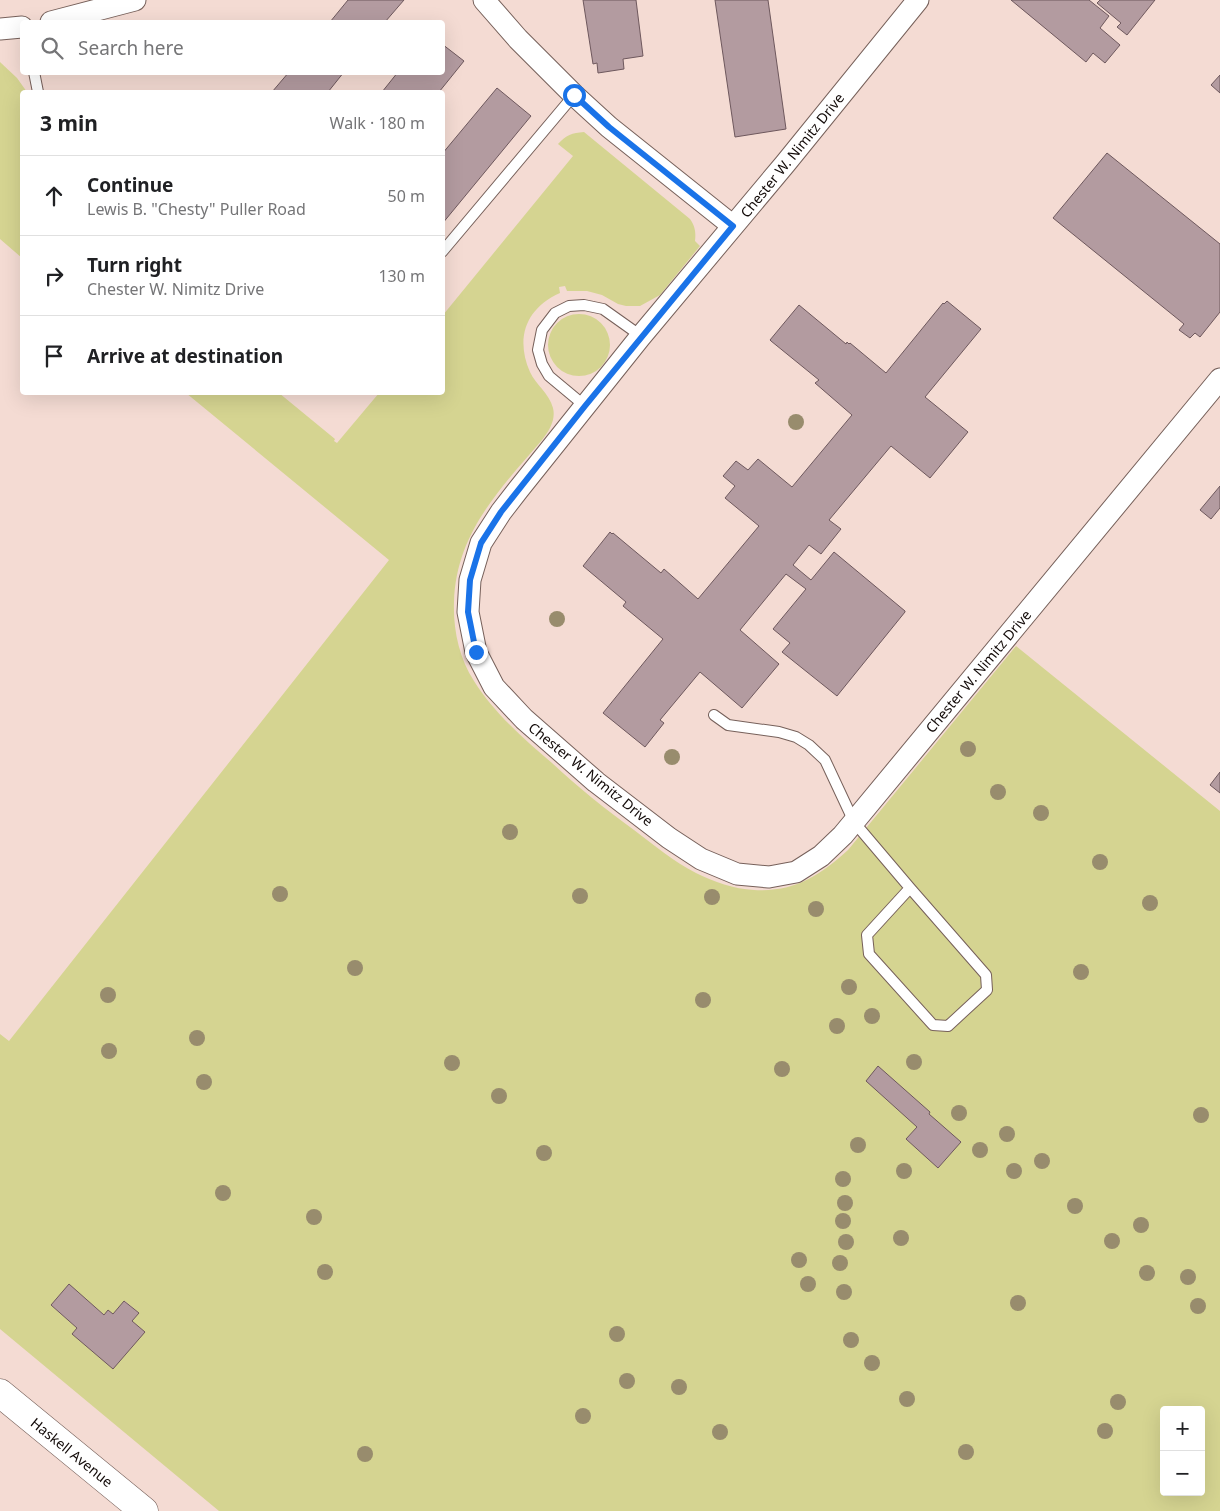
<!DOCTYPE html>
<html lang="en">
<head>
<meta charset="utf-8">
<style>
  :root { --surface:#fff; --page:#f6f6f6; --text:#202124; --muted:#757577; --line:#e0e0e0 }
  body { margin:0; font-family:"Noto Sans",sans-serif; background:var(--page); color:var(--text) }
  .controls { position:absolute; right:15px; bottom:15px; display:grid; overflow:hidden; border-radius:5px; box-shadow:0 5px 20px #0002 }
  .controls button { width:45px; height:45px; display:grid; place-items:center; padding:0; border:0; border-bottom:1px solid var(--line); background:var(--surface); color:var(--text); font:25px sans-serif }
  .stop { position:absolute; width:15px; height:15px; margin:-11px; border:4px solid #1a73e8; border-radius:50%; background:#fff }
  .stop.end { background:#1a73e8; border-color:#fff; box-shadow:0 1px 5px #0008 }
  .list { margin:0; padding:0; list-style:none }
  h2 { display:flex; justify-content:space-between; align-items:center; height:65px; margin:0; padding:0 20px; font-size:21px }
  h2 small { font-size:16px; font-weight:400; color:var(--muted) }
  .list li { display:grid; grid-template-columns:32px 1fr auto; gap:15px; align-items:center; box-sizing:border-box; height:80px; padding:0 20px; border-top:1px solid var(--line) }
  .list b { display:block; font-size:19px; white-space:nowrap }
  .list p { margin:0; font-size:16px; white-space:nowrap; color:var(--muted) }
  .list em { font-size:16px; font-style:normal; color:var(--muted) }
  .icon { flex:none; width:28px; height:28px; fill:none; stroke:currentColor; stroke-width:2; stroke-linecap:round; stroke-linejoin:round }
  .map { position:relative; flex:none; width:1220px; height:1511px; overflow:hidden }
  .search { position:absolute; background:var(--surface); box-shadow:0 5px 20px #0002; left:20px; top:20px; width:425px; height:55px; display:flex; align-items:center; gap:12px; box-sizing:border-box; padding:0 18px; border-radius:5px; color:var(--muted); font-size:19px }
  .panel { position:absolute; background:var(--surface); box-shadow:0 5px 20px #0002; left:20px; top:90px; width:425px; height:305px; border-radius:5px }
  .map>svg:first-child { display:block }
  .green { fill:#d5d491; fill-rule:evenodd }
  .building { fill:#b39ba0; stroke:#6e585d }
  .lines { fill:none; stroke-linecap:round; stroke-linejoin:round }
  .lane-casing { stroke:#76605a; stroke-width:12 }
  .street-casing { stroke:#76605a; stroke-width:23 }
  .secondary-casing { stroke:#76605a; stroke-width:29 }
  .lane { stroke:#fff; stroke-width:10 }
  .street { stroke:#fff; stroke-width:21 }
  .secondary { stroke:#fff; stroke-width:28 }
  .tree { fill:#988c6d }
  .route { stroke:#1a73e8; stroke-width:6 }
  .labels { text-anchor:middle; dominant-baseline:central; stroke-width:4; stroke-linejoin:round; paint-order:stroke }
  .street-label { font-size:14px; fill:#120a08; stroke:#fff }
</style>
</head>
<body>
<div class="map">
<svg width="1220" height="1511" viewBox="0 0 1220 1511">
  <rect width="100%" height="100%" fill="#f4dbd3"/>
  <path class="green" d="M0 62 17 78 27 92H22V258L0 239Z
    M584 132 690 219C695 226 696 232 695 241L700 246 660 295 640 306H626L618 304 602 295 587 291H567L565 286 559 287 560 293C526 308 515 338 530 372 536 385 549 393 553 408 556 420 549 431 542 440 500 489 456 533 454 602 453 629 459 658 474 681 494 713 524 739 552 763 578 787 605 809 634 830 654 845 674 862 696 873 714 882 734 889 754 890 795 892 819 876 848 850L1016 646 1220 811V1511H219L0 1329V1034L9 1041 389 560 186 393H279L335 439 334 441 337 443 379 393 442 392 443 315 573 156 558 144C566 135 572 133 584 132ZM69 1285 104 1315 113 1314 125 1301 139 1313 132 1321 145 1332 73 1333 77 1328 51 1305ZM1164 1410H1201V1492H1164Z
    M548 345a31 31 0 1 1 62 0a31 31 0 1 1-62 0Z"/>
  <path class="building" d="M348 0H404L385 22H330Z
    M583 0H636L643 56 623 59 624 69 598 73 597 63 593 64Z
    M715 0H768L786 129 735 137Z
    M1011 0H1089L1109 16 1100 28 1120 45 1105 63 1093 53 1086 62Z
    M1100 0H1155L1127 35 1117 27 1121 23 1097 3Z
    M442 44 464 61 439 92H382L398 72H442Z
    M289 72H344L328 92H272Z
    M1220 75V93L1211 85Z
    M497 88 531 116 442 224V154Z
    M1107 153 1220 244V312L1200 337 1195 333 1190 338 1179 330 1184 324 1053 218Z
    M947 301 981 329 925 397 968 432 930 478 891 446 829 520 841 529 821 554 809 545 793 565 811 580 834 552 905 611V612L837 696 782 652 790 643 773 629 806 589 786 574 740 630 779 664 742 708 700 672 660 720 664 723 645 747 603 713 663 639 623 606 626 602 583 566 610 532 612 534 613 533 661 573 664 569 698 599 759 526 725 498 735 486 723 476 736 461 748 470 758 459 792 487 852 415 815 383 819 380 771 341 770 340 799 305 846 344 847 342 849 344 850 343 886 373 943 303 944 304Z
    M1220 486V508L1211 519 1200 510Z
    M1220 772V793L1210 785Z
    M878 1066 930 1112 929 1114 961 1142 938 1168 906 1139 917 1127 866 1081Z
    M69 1284 104 1315 108 1310 113 1314 124 1301 139 1313 132 1321 145 1332 113 1369 72 1334 77 1328 51 1305Z"/>
  <g class="lines">
    <defs>
      <path id="lane" d="M34 72 38 92
        M442 252 574 95
        M585 406 549 376 542 364 538 350 542 330 555 313 569 306 584 305 603 309 641 336
        M714 715 728 725 779 732 796 737 809 745 825 760 854 822 910 888 986 975 987 990 948 1026 933 1025 869 954 867 935 910 888"/>
      <path id="street" d="M484 0 518 39 574 95 609 127 733 226
        M918 0 785 164 641 336 518 490 501 512 481 543 470 580 468 612 476 652 494 687 524 719 596 782 669 838 701 859 737 874 769 877 796 872 821 856 843 835 1220 379
        M51 22 135 0
        M0 29 22 27"/>
      <path id="secondary" d="M0 1393 144 1511"/>
    </defs>
    <use href="#lane" class="lane-casing"/>
    <use href="#street" class="street-casing"/>
    <use href="#secondary" class="secondary-casing"/>
    <use href="#lane" class="lane"/>
    <use href="#street" class="street"/>
    <use href="#secondary" class="secondary"/>
  </g>
  <g class="tree">
    <circle cx="796" cy="422" r="8"/>
    <circle cx="557" cy="619" r="8"/>
    <circle cx="968" cy="749" r="8"/>
    <circle cx="672" cy="757" r="8"/>
    <circle cx="998" cy="792" r="8"/>
    <circle cx="1041" cy="813" r="8"/>
    <circle cx="510" cy="832" r="8"/>
    <circle cx="1100" cy="862" r="8"/>
    <circle cx="280" cy="894" r="8"/>
    <circle cx="580" cy="896" r="8"/>
    <circle cx="712" cy="897" r="8"/>
    <circle cx="1150" cy="903" r="8"/>
    <circle cx="816" cy="909" r="8"/>
    <circle cx="355" cy="968" r="8"/>
    <circle cx="1081" cy="972" r="8"/>
    <circle cx="849" cy="987" r="8"/>
    <circle cx="108" cy="995" r="8"/>
    <circle cx="703" cy="1000" r="8"/>
    <circle cx="872" cy="1016" r="8"/>
    <circle cx="837" cy="1026" r="8"/>
    <circle cx="197" cy="1038" r="8"/>
    <circle cx="109" cy="1051" r="8"/>
    <circle cx="914" cy="1062" r="8"/>
    <circle cx="452" cy="1063" r="8"/>
    <circle cx="782" cy="1069" r="8"/>
    <circle cx="204" cy="1082" r="8"/>
    <circle cx="499" cy="1096" r="8"/>
    <circle cx="959" cy="1113" r="8"/>
    <circle cx="1201" cy="1115" r="8"/>
    <circle cx="1007" cy="1134" r="8"/>
    <circle cx="858" cy="1145" r="8"/>
    <circle cx="980" cy="1150" r="8"/>
    <circle cx="544" cy="1153" r="8"/>
    <circle cx="1042" cy="1161" r="8"/>
    <circle cx="904" cy="1171" r="8"/>
    <circle cx="1014" cy="1171" r="8"/>
    <circle cx="843" cy="1179" r="8"/>
    <circle cx="223" cy="1193" r="8"/>
    <circle cx="845" cy="1203" r="8"/>
    <circle cx="1075" cy="1206" r="8"/>
    <circle cx="314" cy="1217" r="8"/>
    <circle cx="843" cy="1221" r="8"/>
    <circle cx="1141" cy="1225" r="8"/>
    <circle cx="901" cy="1238" r="8"/>
    <circle cx="1112" cy="1241" r="8"/>
    <circle cx="846" cy="1242" r="8"/>
    <circle cx="799" cy="1260" r="8"/>
    <circle cx="840" cy="1263" r="8"/>
    <circle cx="325" cy="1272" r="8"/>
    <circle cx="1147" cy="1273" r="8"/>
    <circle cx="1188" cy="1277" r="8"/>
    <circle cx="808" cy="1284" r="8"/>
    <circle cx="844" cy="1292" r="8"/>
    <circle cx="1018" cy="1303" r="8"/>
    <circle cx="1198" cy="1306" r="8"/>
    <circle cx="617" cy="1334" r="8"/>
    <circle cx="851" cy="1340" r="8"/>
    <circle cx="872" cy="1363" r="8"/>
    <circle cx="627" cy="1381" r="8"/>
    <circle cx="679" cy="1387" r="8"/>
    <circle cx="907" cy="1399" r="8"/>
    <circle cx="1118" cy="1402" r="8"/>
    <circle cx="583" cy="1416" r="8"/>
    <circle cx="1105" cy="1431" r="8"/>
    <circle cx="720" cy="1432" r="8"/>
    <circle cx="966" cy="1452" r="8"/>
    <circle cx="365" cy="1454" r="8"/>
  </g>
  <g class="lines">
    <path class="route" d="M476 652 468 612 470 580 481 543 501 512 585 406 733 226 609 127 574 95"/>
  </g>
  <g class="labels">
    <g class="street-label">
      <text transform="translate(792 155) rotate(-51)">Chester W. Nimitz Drive</text>
      <text transform="translate(978 671) rotate(-50)">Chester W. Nimitz Drive</text>
      <text transform="translate(591 774) rotate(39)">Chester W. Nimitz Drive</text>
      <text transform="translate(72 1452) rotate(39)">Haskell Avenue</text>
    </g>
  </g>
</svg>
<div class="controls">
<button>+</button>
<button>−</button>
</div>
<div class="stop" style="left:574px;top:95px"></div>
<div class="stop end" style="left:476px;top:652px"></div>
<div class="search"><svg class="icon" aria-label="search" viewBox="0 0 24 24"><circle cx="10" cy="10" r="6"/><path d="M15 15l6 6"/></svg>Search here</div>
<section class="panel">
<h2>3 min<small>Walk · 180 m</small></h2>
<ul class="list">
<li><svg class="icon" aria-label="ahead" viewBox="0 0 24 24"><path d="M12 20V5M6 11l6-6 6 6"/></svg><div><b>Continue</b><p>Lewis B. &quot;Chesty&quot; Puller Road</p></div><em>50 m</em></li>
<li><svg class="icon" aria-label="right" viewBox="0 0 24 24"><path d="M7 20v-9h11M14 6l5 5-5 5"/></svg><div><b>Turn right</b><p>Chester W. Nimitz Drive</p></div><em>130 m</em></li>
<li><svg class="icon" aria-label="arrive" viewBox="0 0 24 24"><path d="M6 21V4h12l-3 4 3 4H6"/></svg><div><b>Arrive at destination</b></div></li>
</ul>
</section>
</div>
</body>
</html>
